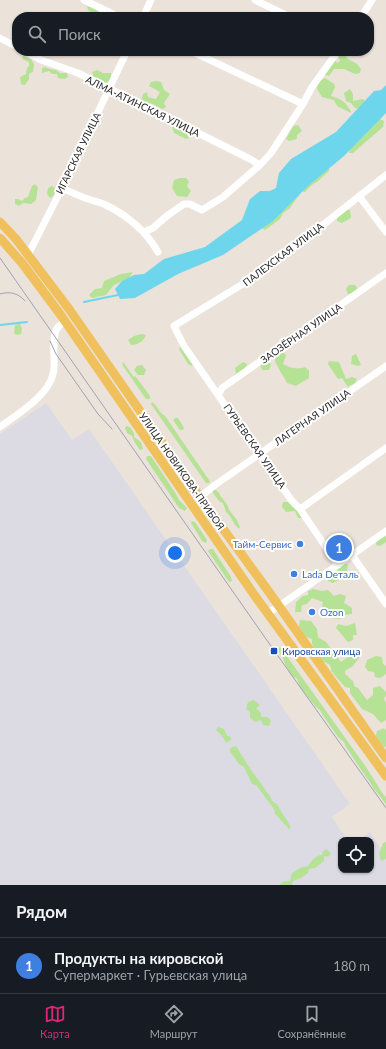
<!DOCTYPE html>
<html lang="ru">
<head>
<meta charset="utf-8">
<style>
  :root { --surface:#171b24; --page:#20242c; --text:#f1f3f6; --muted:#9ea1a6; --line:#363941; --accent:#db2777 }
  body { margin:0; font-family:Lato,sans-serif; background:var(--page); color:var(--text) }
  .controls { position:absolute; right:12px; bottom:12px; display:grid; overflow:hidden; border-radius:8px; box-shadow:0 1px 3px #0004 }
  .controls button { width:36px; height:36px; display:grid; place-items:center; padding:0; border:0; border-bottom:1px solid var(--line); background:var(--surface); color:var(--text); font:20px sans-serif }
  .you { position:absolute; left:175px; top:553px; width:14px; height:14px; margin:-10px; border:3px solid #fff; border-radius:50%; background:#1a73e8; box-shadow:0 0 0 6px #1a73e833 }
  .badge { display:grid; place-items:center; width:26px; height:26px; border-radius:50%; background:var(--accent); color:#fff; font-size:13px; font-weight:700 }
  .pin { position:absolute; translate:-50% -50%; border:2px solid #fff; box-shadow:0 1px 4px #0006 }
  .list { margin:0; padding:0; list-style:none }
  h2 { display:flex; justify-content:space-between; align-items:center; height:52px; margin:0; padding:0 16px; font-size:17px }
  h2 small { font-size:13px; font-weight:400; color:var(--muted) }
  .list li { display:grid; grid-template-columns:26px 1fr auto; gap:12px; align-items:center; box-sizing:border-box; height:56px; padding:0 16px; border-top:1px solid var(--line) }
  .list b { display:block; font-size:15px; white-space:nowrap }
  .list p { margin:0; font-size:13px; white-space:nowrap; color:var(--muted) }
  .list em { font-size:13px; font-style:normal; color:var(--muted) }
  .icon { flex:none; width:22px; height:22px; fill:none; stroke:currentColor; stroke-width:2; stroke-linecap:round; stroke-linejoin:round }
  .map { position:relative; flex:none; width:386px; height:885px; overflow:hidden }
  .search { position:absolute; background:var(--surface); box-shadow:0 1px 3px #0004; left:12px; right:12px; top:12px; height:44px; display:flex; align-items:center; gap:10px; box-sizing:border-box; padding:0 14px; border-radius:16px; color:var(--muted); font-size:15px }
  .sheet { height:108px; background:var(--surface) }
  nav { display:flex; justify-content:space-around; align-items:center; box-sizing:border-box; height:56px; border-top:1px solid var(--line); background:var(--surface); font-size:11px; color:var(--muted) }
  nav a { display:grid; justify-items:center; gap:2px }
  nav .on { color:var(--accent) }
  .map>svg:first-child { display:block }
  .industrial { fill:#dcdbe3 }
  .green { fill:#b6e296 }
  .water { fill:#6dd6ed }
  .lines { fill:none; stroke-linecap:round; stroke-linejoin:round }
  .stream { stroke:#6dd6ed; stroke-width:2 }
  .minor { stroke:#fff; stroke-width:7 }
  .major { stroke:#efc05b; stroke-width:9 }
  .tram { stroke:#9da2b3; stroke-width:1 }
  .shop-dot { fill:#3f7fe0; stroke:#fff; stroke-width:1.5 }
  .transit-dot { fill:#1a4fb4; stroke:#fff; stroke-width:1.5 }
  .labels { text-anchor:middle; dominant-baseline:central; stroke-width:4; stroke-linejoin:round; paint-order:stroke }
  .street-label { font-size:10px; fill:#282828; stroke:#fff }
  .shop-label { font-size:10px; fill:#366cbe; stroke:#fff; text-anchor:start }
  .transit-label { font-size:10px; fill:#164399; stroke:#fff; text-anchor:start }
</style>
</head>
<body>
<div class="map">
<svg width="386" height="885" viewBox="0 0 386 885">
  <rect width="100%" height="100%" fill="#ebe2da"/>
  <path class="industrial" d="M46 403 72 440 89 429 350 804 332 817 347 840H341V870H371V840H359L370 832 386 856V885H0V434Z"/>
  <path class="green" d="M87 6C93 7 96 8 99 13L108 15 109 17H101L99 14 95 15 88 10Z
    M339 53H343L348 59 357 64 361 69 360 73 355 74 344 69H334L329 76 325 75 324 69 335 60 337 63 340 61 338 56Z
    M23 56 31 59 34 64 33 72 29 74V79L25 85 21 84 20 77 26 74 27 68 29 66V62L22 59Z
    M45 67 50 69 56 70 60 73H67L68 77 64 79 58 78 57 74H52L49 71 42 73V68Z
    M97 70 103 73H111L112 79 106 83 94 78 92 72Z
    M325 78 334 84 335 87 331 96C342 99 345 102 351 111V113L337 106 334 100 322 97 317 89 318 82Z
    M157 81 161 82 164 90 170 94 164 103 166 107 162 109 153 104 141 101 143 94 147 92 148 97 156 99 160 92 149 86 151 82Z
    M350 89 353 94V101L363 99 366 102 361 109 355 108 351 103 346 101 344 93Z
    M378 118 384 121 383 127 353 153H349L350 147Z
    M176 125 191 132V137L186 139 174 133 172 127Z
    M298 125 302 131 297 135V139L289 141 286 139 293 126Z
    M329 164V171L317 182 313 184 305 192 301 191Z
    M180 178H186L189 182 187 186 191 191 187 197 177 196 172 188 174 180Z
    M35 184 38 187 36 200 31 204 23 203 19 206 15 204V199H18L22 201 25 198 28 197 32 186Z
    M52 186 55 188 54 195 50 198 47 194 48 188Z
    M297 192 300 194 289 209 283 213 280 219 265 230 262 228Z
    M346 210H350L351 218 342 223 337 221V217Z
    M133 272 129 278 114 285 106 295 92 298 89 295 95 289 102 288 104 281 121 274Z
    M349 285H355L357 288 354 293 348 294 346 289Z
    M20 324 22 329 21 334 17 335 14 333 15 325Z
    M142 334 146 335C144 341 138 345 131 345L128 340 134 336Z
    M180 346H183L194 361 192 366 188 364 179 349Z
    M281 350 286 355 283 364C291 368 296 370 305 367L309 371V378L296 386 287 383C285 378 275 364 275 360 274 355 278 351 281 350Z
    M356 354 361 365 358 366 351 364 352 356Z
    M264 361H269L271 365 269 370H262L260 364Z
    M329 361 339 362 346 379 352 377 357 379 355 383 348 387 342 378 338 379 328 364Z
    M122 362 124 363 133 376 136 377 150 396V399H146L123 366Z
    M243 362 247 364C245 371 241 377 236 382L232 378 236 373 235 368Z
    M142 365 146 370 144 375H138L134 370 137 366Z
    M152 402C159 407 158 412 165 416L209 480 210 483H206L151 404Z
    M175 418H178L184 428 183 430H180L173 420Z
    M126 426 130 427 134 433V437L141 442 143 449 140 450 135 443 132 436 127 433 125 428Z
    M147 456H151L176 494 179 500 187 508 185 511 179 508 146 459Z
    M213 490H216L219 493 221 497 223 499 228 506 229 510 237 520 240 527 239 529 235 525 230 516 226 512 223 503 220 502 213 493Z
    M283 502H288L298 510 302 518H298L295 511 286 512 282 507Z
    M192 521 195 522 207 540 206 543 202 541 191 523Z
    M384 535 386 537V542L380 546 376 545V540Z
    M210 549H213L231 577 232 581 229 582 208 551Z
    M344 563 348 565 347 571 342 573 341 579 333 583 328 581 327 575 331 571 337 572 339 567Z
    M313 589 322 591 328 590 334 596 340 594 346 596 344 603 352 608V614L345 615 340 619 330 618 322 607 323 602 312 598 307 604 302 605 301 612H295L296 602 303 596 308 595V591Z
    M300 620 311 621 317 629 318 637 326 642 341 662 352 654V649L360 648 361 655 353 666 345 671V674L353 681 354 686 358 688 367 700 373 695V688L380 686 386 692V695L384 699 386 703V720L381 723 373 714 362 709 350 693V688L345 687 332 672 330 665 321 660 312 644V639L306 637 299 627Z
    M355 623 357 635H353V640L348 642 336 628 338 624 346 626Z
    M276 647 281 648 366 767 383 794 386 797V805C383 799 378 794 374 789 371 785 370 781 366 777L346 747 344 742 338 737 322 714 320 710 316 707 300 687 297 679 291 675 286 666 282 656 277 650Z
    M376 656 382 657 383 664 386 666V674L380 678 375 677 374 672 368 671 365 667 367 660Z
    M254 700 260 705 256 708 261 713V717H267L271 720 269 726 263 725 261 720 255 722 250 718V712L246 709 248 702Z
    M218 727 224 729 227 736 231 737V740L226 743 223 737 216 730Z
    M384 728 386 730V747L383 746 376 736 377 731Z
    M236 746 251 770 265 789 267 793 269 794 272 801 277 804 282 813 287 820 291 828 289 829 275 814 274 809 256 785 252 784 244 767 239 764 229 750 232 747Z
    M386 842V859L381 861 379 854 383 843Z
    M327 849 331 854 328 857 324 856V861L315 868 309 869 308 873 301 878 293 881 292 885H279L284 881H290L292 873 302 867 308 866C311 861 316 855 322 855L323 851Z"/>
  <path class="water" d="M386 85V113L344 156 308 186 273 221 223 255 178 274 135 298 120 299 115 289 122 281 134 275 144 274 164 259 205 247 242 220 250 199 260 191H270L276 188 279 173 291 159 336 132 374 91 381 90Z"/>
  <g class="lines">
    <path class="stream" d="M84 302 118 295
      M0 325 27 322"/>
    <path class="minor" d="M84 0 119 17
      M255 0 290 17
      M143 17 151 0
      M361 17 372 0
      M0 38 17 47
      M24 51 41 60 78 73 250 159 260 165
      M191 51 303 104
      M62 188C71 192 79 196 88 199 94 201 100 202 106 205 128 216 146 231 158 252
      M359 196 386 232
      M144 232 153 228 168 215 184 204H190L202 210 223 197 260 165 271 153 303 104 312 87 338 51
      M28 255 62 188 127 51
      M219 394 222 388 386 273
      M0 427C15 416 42 399 50 382 52 378 54 371 54 367 55 356 51 336 58 327 60 325 63 323 66 321
      M200 497 215 485 386 366
      M300 509 386 448
      M352 555 386 604
      M338 565 300 509 292 501 259 454 184 346 174 326 246 282 264 268 300 243 386 175
      M268 613 279 606 386 531"/>
    <path class="major" d="M0 222 16 239 69 309 200 497 269 592 386 758
      M0 238 22 263 60 314 255 596 386 776"/>
    <path class="tram" d="M0 258 266 639 386 808
      M0 294C10 291 18 293 25 301
      M50 341 56 354 98 414 112 429"/>
  </g>
  <g class="shop-dot">
    <circle cx="300" cy="544" r="4"/>
    <circle cx="294" cy="574" r="4"/>
    <circle cx="312" cy="612" r="4"/>
  </g>
  <rect class="transit-dot" x="270" y="647" width="8" height="8" rx="2"/>
  <g class="labels">
    <g class="street-label">
      <text transform="translate(143 106) rotate(26)">АЛМА-АТИНСКАЯ УЛИЦА</text>
      <text transform="translate(78 153) rotate(-64)">ИГАРСКАЯ УЛИЦА</text>
      <text transform="translate(283 254) rotate(-37)">ПАЛЕХСКАЯ УЛИЦА</text>
      <text transform="translate(301 333) rotate(-35)">ЗАОЗЁРНАЯ УЛИЦА</text>
      <text transform="translate(312 417) rotate(-35)">ЛАГЕРНАЯ УЛИЦА</text>
      <text transform="translate(255 446) rotate(55)">ГУРЬЕВСКАЯ УЛИЦА</text>
      <text transform="translate(182 471) rotate(55)">УЛИЦА НОВИКОВА-ПРИБОЯ</text>
    </g>
    <g class="shop-label">
      <text x="292" y="544" text-anchor="end">Тайм-Сервис</text>
      <text x="302" y="574">Lada Dеталь</text>
      <text x="320" y="612">Ozon</text>
    </g>
    <g class="transit-label">
      <text x="282" y="651">Кировская улица</text>
    </g>
  </g>
</svg>
<div class="controls">
<button><svg class="icon" aria-label="locate" viewBox="0 0 24 24"><circle cx="12" cy="12" r="6"/><path d="M12 2v4M12 18v4M2 12h4M18 12h4"/></svg></button>
</div>
<div class="you"></div>
<div class="pin badge" style="left:339px;top:548px;background:#3f7fe0">1</div>
<div class="search"><svg class="icon" aria-label="search" viewBox="0 0 24 24"><circle cx="10" cy="10" r="6"/><path d="M15 15l6 6"/></svg>Поиск</div>
</div>
<section class="sheet">
<h2>Рядом<small></small></h2>
<ul class="list">
<li><span class="badge" style="background:#3f7fe0">1</span><div><b>Продукты на кировской</b><p>Супермаркет · Гурьевская улица</p></div><em>180 m</em></li>
</ul>
</section>
<nav>
<a class="on"><svg class="icon" aria-label="map" viewBox="0 0 24 24"><path d="M3 6l6-2 6 2 6-2v14l-6 2-6-2-6 2zM9 4v14M15 6v14"/></svg>Карта</a>
<a><svg class="icon" aria-label="directions" viewBox="0 0 24 24"><path d="M12 3l9 9-9 9-9-9zM9 14v-3h6M13 9l2 2-2 2"/></svg>Маршрут</a>
<a><svg class="icon" aria-label="saved" viewBox="0 0 24 24"><path d="M7 4h10v16l-5-4-5 4z"/></svg>Сохранённые</a>
</nav>
</body>
</html>
